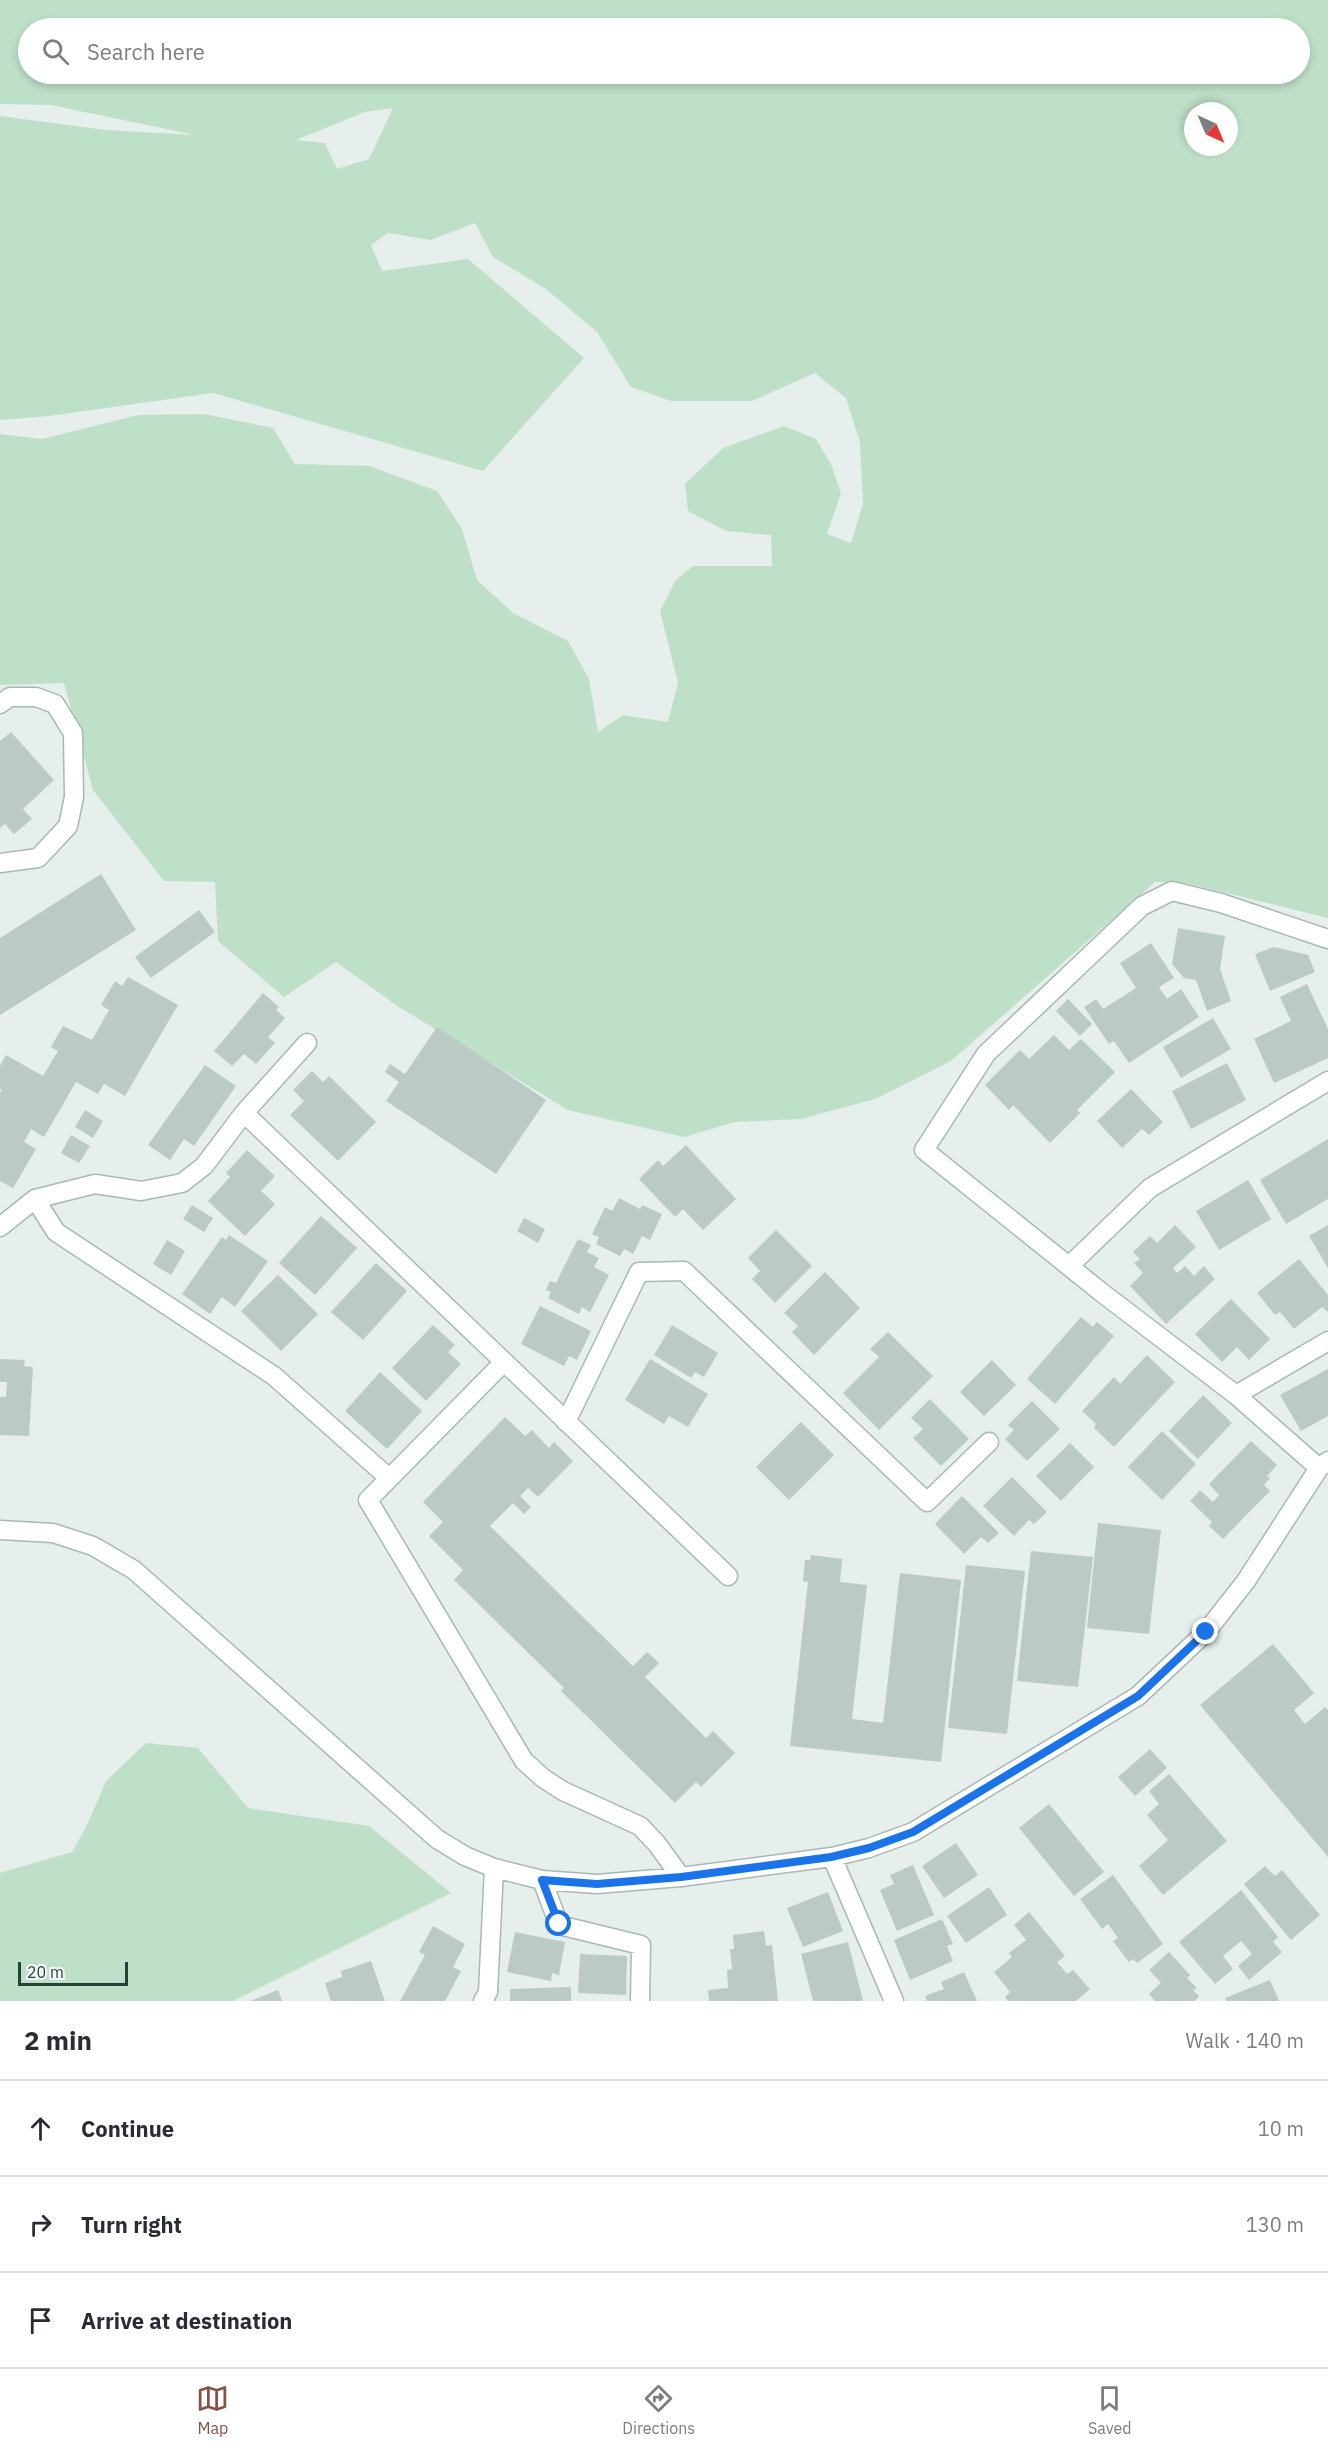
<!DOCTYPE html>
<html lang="en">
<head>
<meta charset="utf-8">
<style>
  :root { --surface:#fff; --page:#f7f7f7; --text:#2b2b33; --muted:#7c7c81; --line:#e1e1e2; --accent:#855347 }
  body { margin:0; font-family:"IBM Plex Sans",sans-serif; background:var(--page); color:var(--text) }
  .compass { position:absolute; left:1184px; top:102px; width:54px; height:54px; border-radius:50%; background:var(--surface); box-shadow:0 3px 9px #0003; rotate:136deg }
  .scale { position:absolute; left:18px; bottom:15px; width:110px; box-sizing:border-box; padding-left:6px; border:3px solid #24423a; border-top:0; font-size:16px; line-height:21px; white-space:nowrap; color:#24423a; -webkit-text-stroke:4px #f7fbf9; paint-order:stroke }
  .stop { position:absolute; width:18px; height:18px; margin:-14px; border:4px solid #1a73e8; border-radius:50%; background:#fff }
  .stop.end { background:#1a73e8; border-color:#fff; box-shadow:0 2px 6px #0008 }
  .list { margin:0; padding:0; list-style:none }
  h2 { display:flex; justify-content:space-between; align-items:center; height:78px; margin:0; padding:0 24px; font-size:26px }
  h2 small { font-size:20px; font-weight:400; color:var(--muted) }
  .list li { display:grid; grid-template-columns:39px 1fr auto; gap:18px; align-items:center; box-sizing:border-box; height:96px; padding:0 24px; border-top:2px solid var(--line) }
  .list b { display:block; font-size:22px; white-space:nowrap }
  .list em { font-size:20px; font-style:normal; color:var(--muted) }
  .icon { flex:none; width:33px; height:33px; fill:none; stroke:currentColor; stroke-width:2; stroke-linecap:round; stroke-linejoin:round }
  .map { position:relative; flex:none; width:1328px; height:2001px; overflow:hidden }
  .search { position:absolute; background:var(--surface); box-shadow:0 3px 9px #0003; left:18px; right:18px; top:18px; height:66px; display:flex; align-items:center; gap:15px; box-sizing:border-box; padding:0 21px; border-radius:33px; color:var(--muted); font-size:22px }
  .sheet { height:366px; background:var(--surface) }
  nav { display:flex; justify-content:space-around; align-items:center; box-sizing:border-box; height:84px; border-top:2px solid var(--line); background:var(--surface); font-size:16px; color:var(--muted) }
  nav a { display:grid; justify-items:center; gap:3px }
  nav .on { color:var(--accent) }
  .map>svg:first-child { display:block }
  .green { fill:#bfe0c8; fill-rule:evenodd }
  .building { fill:#bbcac4 }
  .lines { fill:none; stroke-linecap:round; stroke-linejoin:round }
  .minor-casing { stroke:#a8b8b2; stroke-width:21 }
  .minor { stroke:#fff; stroke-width:18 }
  .route { stroke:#1a73e8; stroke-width:8 }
</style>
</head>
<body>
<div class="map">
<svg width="1328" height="2001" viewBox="0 0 1328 2001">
  <rect width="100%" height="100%" fill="#e6efeb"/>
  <path class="green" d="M0 0H1328V918L1186 883 1155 882 951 1061 875 1099 801 1119 735 1122 684 1137 568 1110 399 1007 336 962 284 997 218 941 215 882 164 881 93 790 64 683 0 685V434L42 439 138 415 204 414 273 428 295 464 369 466 437 491 462 529 477 580 513 613 568 641 589 679 598 732 623 715 668 722 678 683 660 611 676 580 693 566H772L771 535 726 531 688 511 685 484 723 448 784 426 816 439 831 464 841 493 827 534 851 543 863 504 860 442 846 398 815 373 752 401H671L631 387 597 332 546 289 493 257 475 223 431 240 388 233 371 245 382 271 468 259 584 358 483 471 213 393 49 416 0 420V116L106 130 195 135 51 105 0 104ZM28 28H1300V74H28ZM393 108 369 159 337 169 325 143 296 140 365 112ZM1193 111H1229V147H1193Z
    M146 1743 198 1748 248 1808 369 1826 451 1893 233 2001H0V1873L72 1852 88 1823 106 1781Z"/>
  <path class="building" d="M11 732 54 780 23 809 32 819 14 834 5 824 0 828V741Z
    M101 874 136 930 0 1015V938Z
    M199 910 215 932 151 978 135 957Z
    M1178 928 1225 936 1220 969 1231 1001 1207 1011 1196 980 1184 978 1172 964Z
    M1151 943 1174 978 1159 987 1167 999 1181 989 1199 1017 1129 1063 1114 1041 1109 1044 1084 1007 1096 999 1103 1009 1136 988 1120 963Z
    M1274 947 1308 955 1315 972 1270 991 1255 954Z
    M128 977 178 1005 125 1096 104 1084 98 1094 76 1082 44 1137 31 1129 24 1142 36 1149 13 1188 0 1181V1093L2 1090 0 1089V1066L6 1055 43 1076 58 1051 51 1047 63 1026 92 1040 109 1010 101 1005 115 981 122 986Z
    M1307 984 1328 1029V1058L1274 1083 1254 1039 1291 1021 1280 997Z
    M263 993 279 1007 276 1010 285 1018 268 1037 275 1043 256 1064 244 1054 232 1066 214 1051Z
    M1068 999 1092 1024 1080 1036 1056 1011Z
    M1213 1018 1231 1049 1181 1078 1163 1047Z
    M437 1027 546 1100 496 1174 386 1101 399 1082 385 1072 390 1064 405 1074Z
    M1054 1035 1069 1050 1081 1039 1115 1072 1077 1110 1080 1113 1050 1143 1013 1105 1009 1110 985 1085 1020 1050 1029 1059Z
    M1227 1063 1246 1100 1191 1129 1172 1091Z
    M205 1065 236 1086 194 1146 184 1139 170 1160 148 1145Z
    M312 1071 323 1082 329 1076 376 1122 338 1161 290 1115 304 1101 293 1090Z
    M1131 1089 1163 1122 1149 1135 1142 1129 1122 1148 1097 1121Z
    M85 1110 103 1121 93 1138 75 1127Z
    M71 1135 90 1146 79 1163 61 1153Z
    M1328 1139V1199L1286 1224 1260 1180Z
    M686 1145 736 1199 703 1230 683 1209 675 1217 639 1179 658 1160 663 1166Z
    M247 1150 275 1176 261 1191 275 1204 245 1236 208 1201 230 1177 226 1173Z
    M1248 1180 1271 1219 1219 1250 1196 1211Z
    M619 1198 640 1209 642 1205 662 1214 650 1240 642 1236 633 1254 624 1249 620 1256 596 1244 599 1237 592 1234 605 1207 612 1211Z
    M192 1205 213 1218 204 1232 183 1219Z
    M321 1216 357 1248 315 1295 279 1263Z
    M524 1218 545 1229 538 1243 517 1231Z
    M1175 1225 1196 1247 1173 1268 1177 1273 1185 1266 1194 1276 1204 1266 1215 1279 1166 1324 1130 1286 1143 1273 1134 1263 1140 1259 1133 1252 1150 1236 1157 1243Z
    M1328 1225V1268L1309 1236Z
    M776 1230 812 1266 775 1303 752 1279 760 1271 748 1258Z
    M229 1235 268 1261 235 1307 222 1297 210 1314 182 1294 222 1237 226 1240Z
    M578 1239 591 1245 587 1252 599 1258 594 1267 609 1275 590 1312 582 1307 579 1314 548 1298 551 1292 546 1290 550 1281 556 1283Z
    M167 1240 185 1251 171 1275 153 1264Z
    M1299 1259 1328 1295V1312L1322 1307 1294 1329 1280 1312 1275 1315 1257 1293Z
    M376 1263 407 1291 363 1340 331 1312Z
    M825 1272 860 1308 814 1355 792 1332 798 1326 784 1313Z
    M278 1275 318 1314 281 1351 241 1311Z
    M1231 1299 1270 1339 1249 1360 1237 1347 1222 1362 1195 1334Z
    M540 1306 591 1331 577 1360 569 1356 564 1366 521 1344Z
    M1081 1317 1093 1327 1097 1322 1114 1336 1055 1404 1027 1379Z
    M433 1325 455 1345 448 1352 461 1364 426 1401 392 1368Z
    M672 1325 718 1353 704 1377 695 1372 691 1378 654 1355Z
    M888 1332 933 1376 879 1430 843 1393 879 1357 870 1349Z
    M1147 1355 1175 1382 1114 1447 1094 1428 1096 1424 1082 1411 1114 1377 1120 1384Z
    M0 1359 25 1360 24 1366 33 1367 29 1436 0 1435V1397H6L7 1382H0Z
    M650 1359 708 1394 688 1427 669 1416 664 1424 625 1400Z
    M992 1360 1016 1385 984 1416 960 1392Z
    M1328 1369V1416L1301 1431 1280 1395Z
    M380 1372 422 1411 387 1449 345 1411Z
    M1203 1395 1232 1423 1198 1459 1169 1431Z
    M930 1399 969 1439 941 1466 913 1438 923 1429 911 1418Z
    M1032 1401 1060 1429 1027 1461 1005 1439 1014 1430 1008 1425Z
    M505 1417 525 1436 532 1430 549 1448 554 1442 573 1461 538 1497 528 1488 520 1496 531 1507 524 1514 513 1503 490 1526 633 1666 647 1652 659 1663 645 1677 706 1738 713 1731 735 1753 701 1787 696 1782 675 1803 561 1691 564 1688 454 1580 463 1570 429 1536 443 1522 423 1502Z
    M801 1422 834 1455 789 1500 756 1467Z
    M1162 1431 1196 1464 1162 1500 1128 1467Z
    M1251 1441 1277 1465 1267 1476 1270 1478 1264 1485 1270 1491 1223 1539 1209 1526 1212 1522 1190 1501 1200 1490 1213 1502 1219 1495 1209 1484Z
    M1070 1443 1094 1467 1061 1501 1036 1476Z
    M1012 1477 1047 1512 1034 1524 1029 1520 1014 1536 983 1506Z
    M962 1496 999 1533 988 1543 981 1537 964 1554 935 1524Z
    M1098 1523 1161 1530 1149 1634 1087 1628Z
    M1031 1551 1093 1557 1078 1687 1017 1681Z
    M811 1555 842 1559 840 1582 867 1585 852 1719 883 1723 900 1573 961 1580 941 1762 790 1746 808 1582 803 1581 805 1560H810Z
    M966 1565 1025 1571 1007 1734 948 1728Z
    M1273 1644 1314 1693 1294 1710 1305 1724 1325 1707 1328 1710V1857L1200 1705Z
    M1150 1749 1167 1768 1135 1796 1118 1777Z
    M1169 1774 1227 1841 1163 1895 1139 1866 1168 1840 1147 1815 1159 1804 1149 1791Z
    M1049 1804 1104 1872 1074 1896 1019 1828Z
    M956 1843 978 1875 944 1898 922 1866Z
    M913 1865 934 1915 897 1931 880 1890 894 1884 890 1875Z
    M1265 1866 1275 1876 1282 1870 1320 1915 1291 1940 1244 1884Z
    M1113 1875 1163 1944 1137 1963 1133 1959 1129 1962 1113 1941 1118 1938 1108 1924 1102 1929 1080 1899Z
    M989 1887 1007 1915 966 1943 947 1916Z
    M1241 1890 1278 1937 1273 1942 1282 1952 1249 1980 1238 1966 1252 1954 1241 1941 1223 1956 1233 1969 1215 1984 1179 1942Z
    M828 1892 843 1931 803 1947 787 1908Z
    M1029 1912 1065 1956 1057 1962 1067 1974 1073 1970 1090 1989 1076 2001H1008L1005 1997 1010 1992 994 1972 1012 1957 1009 1953 1026 1940 1014 1925Z
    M942 1919 953 1944 947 1946 953 1961 910 1980 894 1940Z
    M433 1926 465 1944 453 1967 461 1971 445 2001H400L425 1955 419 1952Z
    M764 1931 766 1946 772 1945 778 2001H709L708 1990 728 1988 727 1970 732 1969 730 1949H734L733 1935Z
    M515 1932 565 1942 559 1975 552 1973 551 1981 507 1972Z
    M848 1942 863 2001H813L801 1954Z
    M1169 1952 1190 1975 1187 1978 1197 1988 1193 1990 1199 1996 1195 2001H1155L1149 1994 1161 1983 1149 1970Z
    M580 1954 627 1956 626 1995 578 1993Z
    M371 1961 385 2001H331L325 1983 342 1977 341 1971Z
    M964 1972 977 2001H927L925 1996 944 1989 941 1982Z
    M1270 1980 1279 2001H1226L1225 1998Z
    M571 1987V2001H510V1989Z
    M278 1990 282 2001H250Z"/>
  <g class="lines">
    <defs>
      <path id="minor" d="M0 704 10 697H36L55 704 73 733 74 797 68 826 38 858 0 863
        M244 1113 728 1576
        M35 1199 56 1232 274 1376 389 1478
        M0 1227 35 1199 95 1184 141 1191 182 1183 204 1166 244 1113 307 1043
        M1069 1266 1150 1188 1328 1081
        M503 1363 368 1500 524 1761 543 1778 563 1791 640 1826 657 1844 681 1877
        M1236 1395 1328 1341
        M566 1422 639 1272 684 1271 927 1502 989 1442
        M1319 1468 1236 1395 1101 1292 924 1150 986 1054 1142 906 1172 891 1221 903 1328 939
        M0 1530 53 1533 93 1546 134 1570 437 1839 465 1856 494 1868 542 1880 597 1884 681 1877 832 1857 869 1848 913 1832 1138 1696 1206 1632 1246 1581 1319 1468 1328 1461
        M832 1857 894 2001
        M542 1880 559 1925 641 1945 640 2001
        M483 2001 488 1992 494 1868"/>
    </defs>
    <use href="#minor" class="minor-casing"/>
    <use href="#minor" class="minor"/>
  </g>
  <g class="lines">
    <path class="route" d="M559 1924 542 1880 597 1884 681 1877 831 1857 869 1848 913 1832 1138 1696 1206 1632"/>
  </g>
</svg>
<svg class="compass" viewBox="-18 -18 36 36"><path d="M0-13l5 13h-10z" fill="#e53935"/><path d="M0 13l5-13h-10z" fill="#7c7c81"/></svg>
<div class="scale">20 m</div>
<div class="stop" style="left:559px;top:1924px"></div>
<div class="stop end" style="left:1206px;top:1632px"></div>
<div class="search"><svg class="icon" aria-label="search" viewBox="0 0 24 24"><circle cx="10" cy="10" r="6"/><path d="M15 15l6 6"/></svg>Search here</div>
</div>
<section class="sheet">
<h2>2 min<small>Walk · 140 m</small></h2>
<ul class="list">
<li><svg class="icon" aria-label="ahead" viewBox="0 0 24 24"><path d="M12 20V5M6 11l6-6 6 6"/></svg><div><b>Continue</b></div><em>10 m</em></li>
<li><svg class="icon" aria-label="right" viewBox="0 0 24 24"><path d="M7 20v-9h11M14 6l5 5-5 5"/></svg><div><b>Turn right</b></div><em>130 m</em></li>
<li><svg class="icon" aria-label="arrive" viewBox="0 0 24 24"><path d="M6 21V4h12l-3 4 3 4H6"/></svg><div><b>Arrive at destination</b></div></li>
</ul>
</section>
<nav>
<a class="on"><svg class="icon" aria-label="map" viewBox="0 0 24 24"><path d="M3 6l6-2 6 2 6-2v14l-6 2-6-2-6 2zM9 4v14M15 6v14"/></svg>Map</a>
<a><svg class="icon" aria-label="directions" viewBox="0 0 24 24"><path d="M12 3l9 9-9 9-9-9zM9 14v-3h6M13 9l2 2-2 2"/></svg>Directions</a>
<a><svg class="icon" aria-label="saved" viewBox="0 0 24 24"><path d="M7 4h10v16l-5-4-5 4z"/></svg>Saved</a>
</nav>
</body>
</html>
